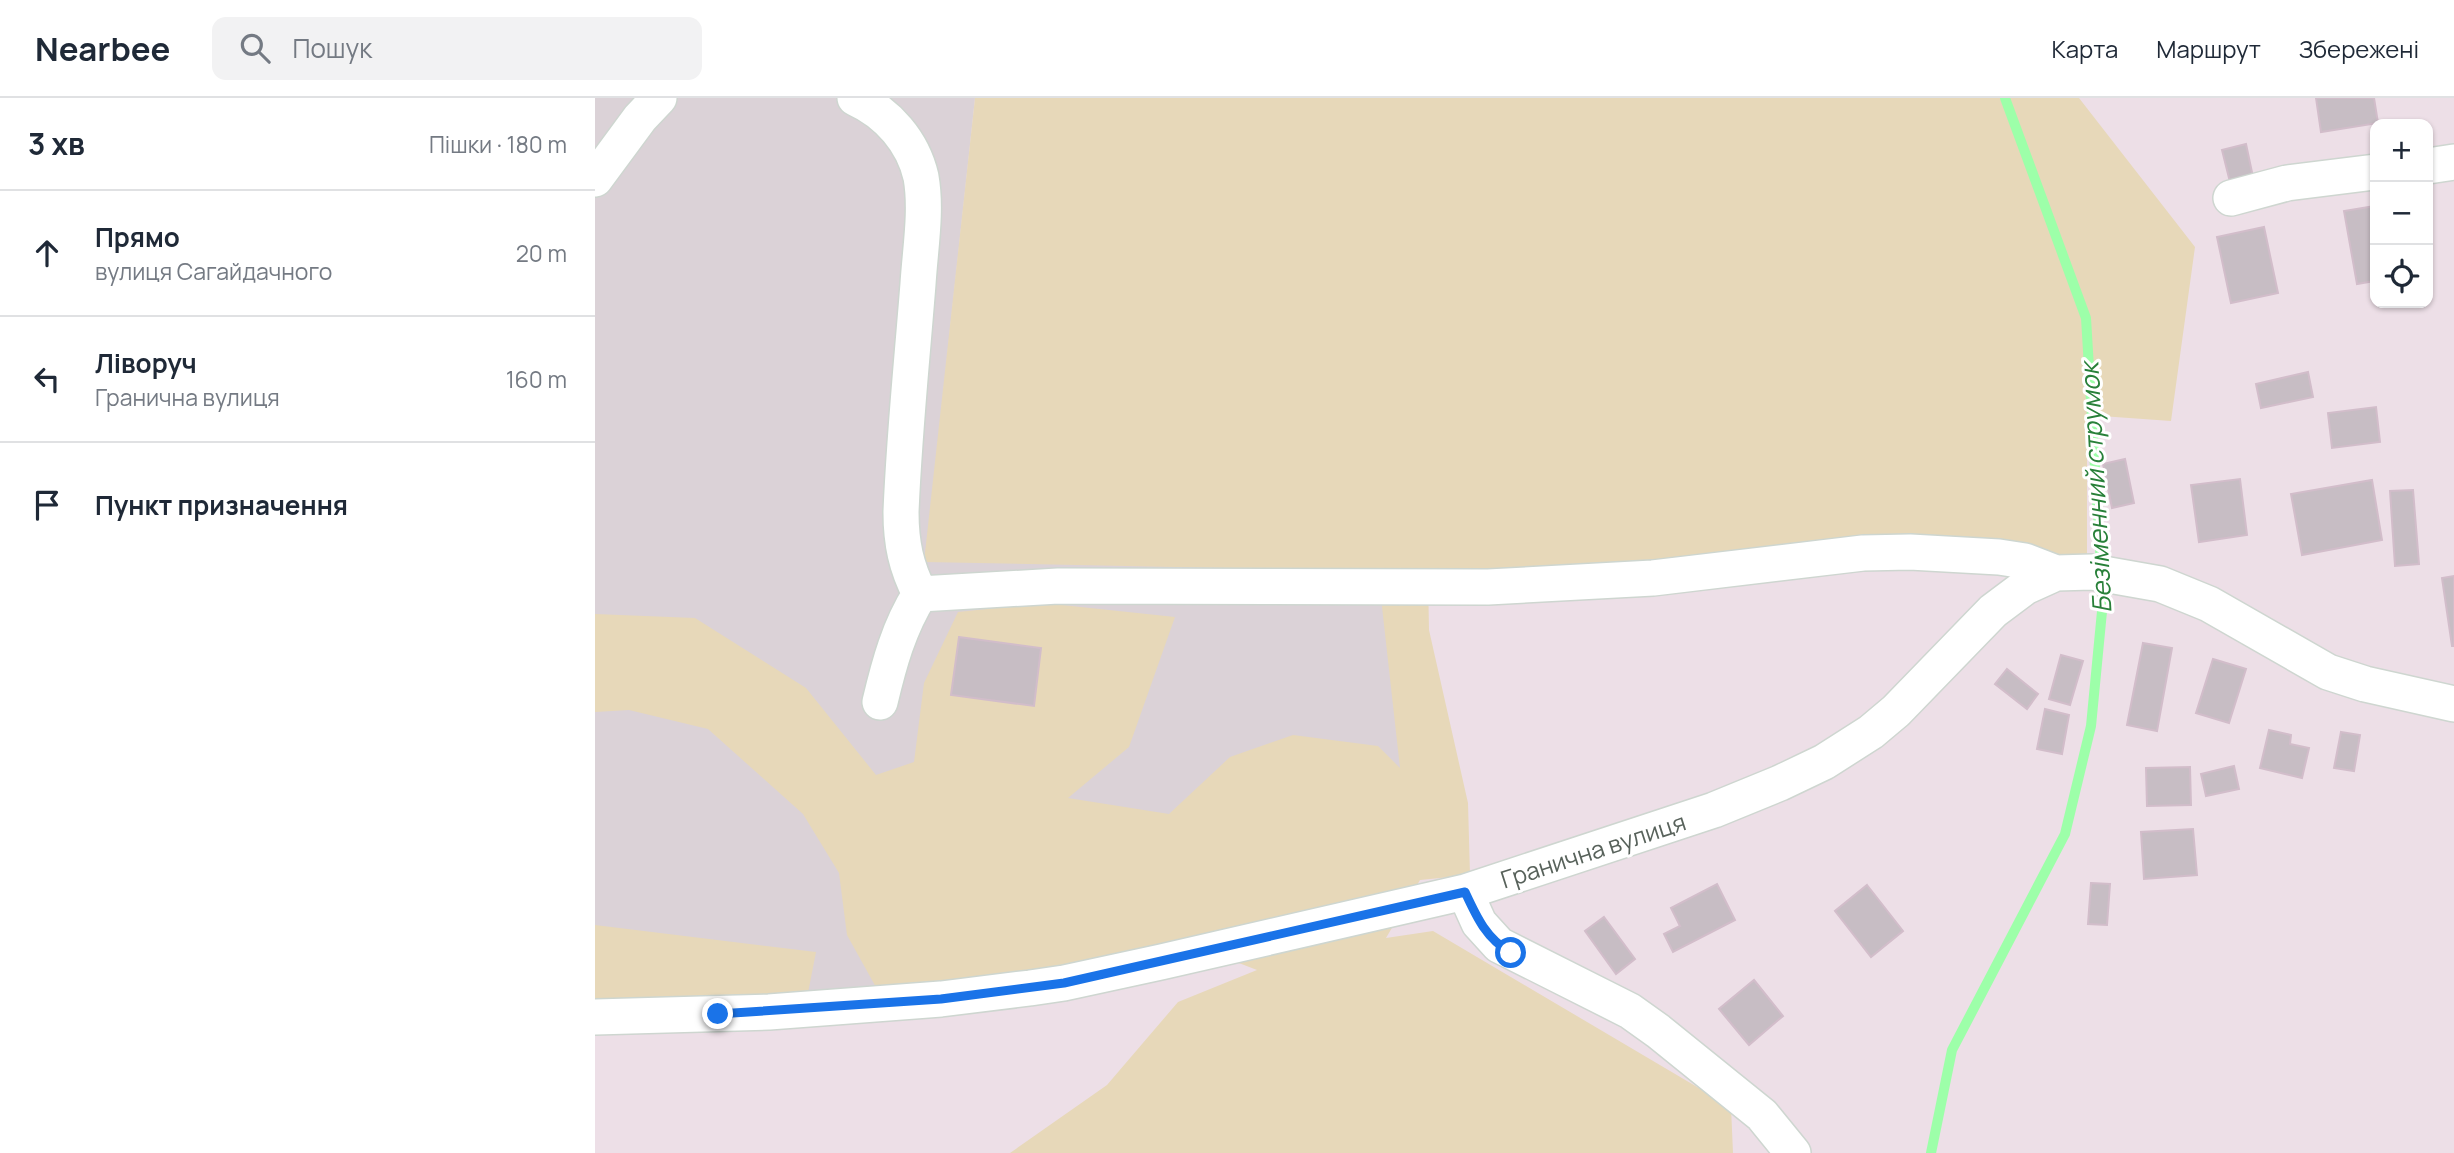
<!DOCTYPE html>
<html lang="uk">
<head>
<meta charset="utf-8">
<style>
  :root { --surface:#fff; --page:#f2f2f3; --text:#1f2937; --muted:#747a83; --line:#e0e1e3 }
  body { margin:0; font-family:Manrope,sans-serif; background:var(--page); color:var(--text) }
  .controls { position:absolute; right:21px; top:21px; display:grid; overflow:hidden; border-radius:14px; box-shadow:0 2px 5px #0004 }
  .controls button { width:63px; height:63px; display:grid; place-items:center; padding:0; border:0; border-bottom:2px solid var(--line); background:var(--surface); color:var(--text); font:35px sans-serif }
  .stop { position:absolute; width:21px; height:21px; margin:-16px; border:5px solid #1a73e8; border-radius:50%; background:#fff }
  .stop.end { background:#1a73e8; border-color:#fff; box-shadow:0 2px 7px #0008 }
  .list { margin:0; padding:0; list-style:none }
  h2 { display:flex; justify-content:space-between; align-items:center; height:91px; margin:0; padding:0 28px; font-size:30px }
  h2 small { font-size:23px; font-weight:400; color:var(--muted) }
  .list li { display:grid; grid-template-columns:46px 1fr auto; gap:21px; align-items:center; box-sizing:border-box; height:126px; padding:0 28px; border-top:2px solid var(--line) }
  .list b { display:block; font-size:26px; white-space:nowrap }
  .list p { margin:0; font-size:23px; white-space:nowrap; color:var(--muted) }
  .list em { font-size:23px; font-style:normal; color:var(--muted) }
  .icon { flex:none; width:38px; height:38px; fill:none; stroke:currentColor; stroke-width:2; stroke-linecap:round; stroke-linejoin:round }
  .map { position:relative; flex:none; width:1859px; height:1055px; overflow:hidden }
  header { display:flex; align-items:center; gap:42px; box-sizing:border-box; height:98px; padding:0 35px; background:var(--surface); border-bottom:2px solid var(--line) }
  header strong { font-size:33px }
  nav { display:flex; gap:38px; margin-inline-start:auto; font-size:24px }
  .search { width:490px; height:63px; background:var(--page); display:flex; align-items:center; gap:18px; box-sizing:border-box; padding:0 24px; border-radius:14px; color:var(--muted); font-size:26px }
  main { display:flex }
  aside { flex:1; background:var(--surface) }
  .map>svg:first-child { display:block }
  .industrial { fill:#dbd2d7 }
  .green { fill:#e7d8b9 }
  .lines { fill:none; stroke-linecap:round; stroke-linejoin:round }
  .stream { stroke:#9dffa9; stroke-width:10 }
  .building { fill:#c7bdc4; stroke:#d2bdca; stroke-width:2 }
  .minor-casing { stroke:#ced6d0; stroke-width:38 }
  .minor { stroke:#fff; stroke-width:35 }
  .route { stroke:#1a73e8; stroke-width:9 }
  .labels { text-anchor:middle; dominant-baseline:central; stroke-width:6; stroke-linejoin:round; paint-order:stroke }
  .street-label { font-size:24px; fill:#58625b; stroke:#fff }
  .water-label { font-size:26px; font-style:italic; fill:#288039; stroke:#fff }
</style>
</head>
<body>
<header>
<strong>Nearbee</strong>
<div class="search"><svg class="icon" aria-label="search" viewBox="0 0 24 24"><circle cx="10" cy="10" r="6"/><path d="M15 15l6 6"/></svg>Пошук</div>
<nav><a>Карта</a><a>Маршрут</a><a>Збережені</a></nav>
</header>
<main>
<aside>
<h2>3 хв<small>Пішки · 180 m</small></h2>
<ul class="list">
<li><svg class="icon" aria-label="ahead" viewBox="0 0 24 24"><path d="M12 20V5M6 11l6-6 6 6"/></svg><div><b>Прямо</b><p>вулиця Сагайдачного</p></div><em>20 m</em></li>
<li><svg class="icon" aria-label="left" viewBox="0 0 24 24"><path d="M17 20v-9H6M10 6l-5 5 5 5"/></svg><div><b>Ліворуч</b><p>Гранична вулиця</p></div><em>160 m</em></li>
<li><svg class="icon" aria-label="arrive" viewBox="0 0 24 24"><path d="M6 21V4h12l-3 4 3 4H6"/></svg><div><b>Пункт призначення</b></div></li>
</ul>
</aside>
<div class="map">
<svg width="1859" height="1055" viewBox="0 0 1859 1055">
  <rect width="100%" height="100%" fill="#eddfe7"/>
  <path class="industrial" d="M0 0H380L330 463 805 473 851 776 294 891 0 902Z"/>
  <path class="green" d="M380 0H1484L1600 149 1576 323 1492 317V461L1055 471 833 479 834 532 873 705 875 777 825 782 791 840 838 833 1136 1009 1138 1055H415L512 987 583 904 662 872 592 845 392 884 287 900 252 837 244 775 208 716 113 631 34 612 0 614V516L100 520 211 590 281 677 319 664 329 585 363 514 448 505 580 519 534 649 473 700 574 716 635 659 698 637 783 648 805 670 783 473 329 464Z
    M0 827 221 854 211 905 0 904Z"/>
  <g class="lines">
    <path class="stream" d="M1410 0 1491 220 1506 468
      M1336 1055 1357 952 1470 736 1496 628 1508 503 1507 484"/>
  </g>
  <path class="building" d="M1721 0H1779L1783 25 1726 34Z
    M1651 46 1658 79 1635 84 1627 52Z
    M1780 108V183L1762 186 1749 113Z
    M1669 129 1683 195 1636 205 1622 139Z
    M1713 274 1718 299 1666 310 1661 286Z
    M1781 309 1785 344 1737 350 1733 315Z
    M1530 361 1539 405 1517 410 1508 366Z
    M1645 381 1652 437 1604 444 1596 387Z
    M1777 382 1787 442 1707 457 1696 396Z
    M1818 392 1824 466 1800 468 1795 393Z
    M1859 478V548H1857L1847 480Z
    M364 539 446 550 439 608 356 597Z
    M1548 545 1577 550 1562 633 1532 627Z
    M1466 557 1488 563 1475 607 1454 601Z
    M1618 561 1651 571 1634 625 1601 615Z
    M1412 571 1443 596 1432 611 1400 586Z
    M1450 611 1474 617 1467 656 1442 651Z
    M1674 632 1696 637 1695 646 1714 650 1707 680 1665 670Z
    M1746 634 1765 637 1759 673 1739 670Z
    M1639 668 1644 691 1611 698 1606 676Z
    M1595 669 1596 707 1552 708 1551 670Z
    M1598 731 1602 777 1549 781 1546 734Z
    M1496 785 1515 786 1512 827 1493 826Z
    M1122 786 1140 822 1078 854 1069 836 1085 828 1076 810Z
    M1272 787 1308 833 1276 859 1240 813Z
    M1009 819 1040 861 1021 876 990 833Z
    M1159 882 1188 918 1154 947 1124 911Z"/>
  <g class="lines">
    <defs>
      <path id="minor" d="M260 0C293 15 318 44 326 79 332 113 325 152 323 186 317 262 309 338 306 414 306 445 311 469 325 496
        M1833 68 1859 64
        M0 81 45 20 64 0
        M1636 100 1692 85 1780 74
        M325 496 463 488 893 489 1058 480 1268 455 1315 454 1404 459 1430 463 1461 475
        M285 604C294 566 304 529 325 496
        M870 794 884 825 904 847 1035 913 1063 933 1167 1017 1198 1055
        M0 919 174 914 346 901 435 890 469 885 566 864 870 794 1119 712 1185 685 1229 664 1276 634 1301 613 1398 513 1430 489 1461 475 1497 474 1565 486 1614 506 1733 574 1770 586 1859 606"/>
    </defs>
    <use href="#minor" class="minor-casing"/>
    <use href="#minor" class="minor"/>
  </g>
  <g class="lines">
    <path class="route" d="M123 916 346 901 469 885 870 794C882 820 891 840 916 855"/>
  </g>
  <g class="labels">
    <g class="street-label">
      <text transform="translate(998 752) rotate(-18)">Гранична вулиця</text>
    </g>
    <g class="water-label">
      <text transform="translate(1500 390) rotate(-93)">Безіменний струмок</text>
    </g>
  </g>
</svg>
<div class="controls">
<button>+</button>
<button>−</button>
<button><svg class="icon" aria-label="locate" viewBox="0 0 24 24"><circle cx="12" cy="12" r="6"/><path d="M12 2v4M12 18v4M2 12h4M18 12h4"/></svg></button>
</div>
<div class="stop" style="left:916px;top:855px"></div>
<div class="stop end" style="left:123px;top:916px"></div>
</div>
</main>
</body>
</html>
